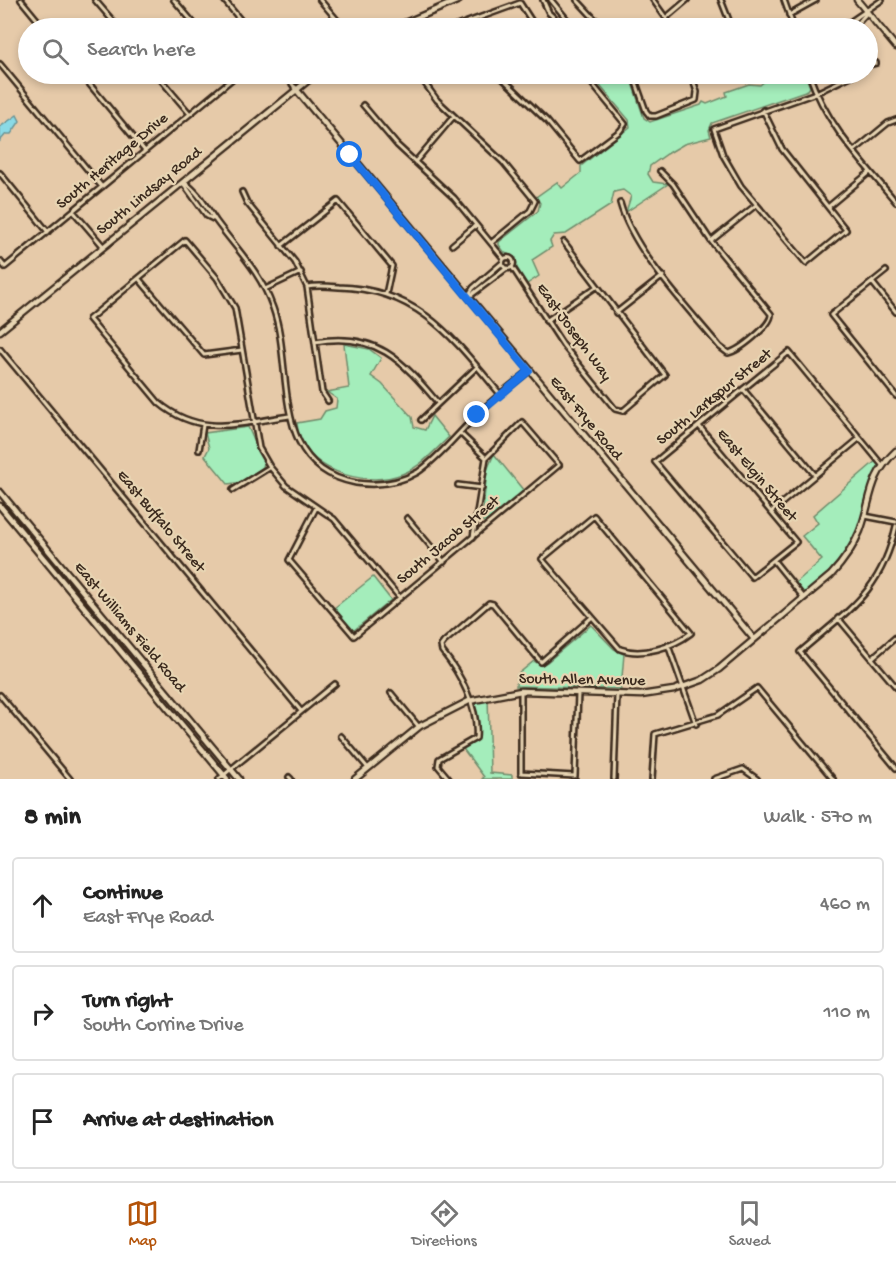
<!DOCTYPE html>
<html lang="en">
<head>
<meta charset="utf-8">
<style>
  :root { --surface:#fff; --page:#f2f2f2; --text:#222; --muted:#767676; --line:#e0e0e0; --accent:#b45309 }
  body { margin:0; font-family:"Gochi Hand",sans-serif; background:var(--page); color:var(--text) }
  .stop { position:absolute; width:18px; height:18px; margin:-14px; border:4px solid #1a73e8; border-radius:50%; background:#fff }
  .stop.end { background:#1a73e8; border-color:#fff; box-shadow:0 2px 6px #0008 }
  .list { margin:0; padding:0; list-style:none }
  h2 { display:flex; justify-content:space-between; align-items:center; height:78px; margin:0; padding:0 24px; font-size:26px }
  h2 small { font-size:20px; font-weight:400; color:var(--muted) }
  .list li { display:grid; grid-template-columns:39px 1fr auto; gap:18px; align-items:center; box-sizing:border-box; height:96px; margin:0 12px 12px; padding:0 12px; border:2px solid var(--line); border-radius:6px }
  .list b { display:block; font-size:22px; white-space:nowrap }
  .list p { margin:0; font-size:20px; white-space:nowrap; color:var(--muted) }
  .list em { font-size:20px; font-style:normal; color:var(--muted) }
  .icon { flex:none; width:33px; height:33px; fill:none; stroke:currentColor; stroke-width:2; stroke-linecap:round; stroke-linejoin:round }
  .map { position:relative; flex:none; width:896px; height:779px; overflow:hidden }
  .search { position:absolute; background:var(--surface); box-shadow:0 3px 9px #0003; left:18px; right:18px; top:18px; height:66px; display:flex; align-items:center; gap:15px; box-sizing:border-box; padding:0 21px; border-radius:33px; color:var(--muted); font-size:22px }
  .sheet { height:402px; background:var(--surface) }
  nav { display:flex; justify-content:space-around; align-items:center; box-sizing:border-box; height:84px; border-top:2px solid var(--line); background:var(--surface); font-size:16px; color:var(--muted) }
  nav a { display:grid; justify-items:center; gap:3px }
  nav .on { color:var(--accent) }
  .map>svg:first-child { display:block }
  .green { fill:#a4edbb; stroke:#708c6c; stroke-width:1.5 }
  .water { fill:#8adae6; stroke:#6a9496; stroke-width:1.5 }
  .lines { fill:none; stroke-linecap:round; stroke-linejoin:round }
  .street-casing { stroke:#3b2a1e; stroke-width:8 }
  .secondary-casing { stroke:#3b2a1e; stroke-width:9 }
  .street { stroke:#e7d4b2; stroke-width:3 }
  .secondary { stroke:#e7d4b2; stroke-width:4.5 }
  .route { stroke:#1a73e8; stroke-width:8 }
  .labels { text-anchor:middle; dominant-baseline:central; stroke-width:4.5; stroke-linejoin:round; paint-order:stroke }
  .street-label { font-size:16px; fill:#3b2a1e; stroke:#e7d4b2 }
</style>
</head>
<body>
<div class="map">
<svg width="896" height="779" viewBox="0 0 896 779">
  <rect width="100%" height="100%" fill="#e6caa9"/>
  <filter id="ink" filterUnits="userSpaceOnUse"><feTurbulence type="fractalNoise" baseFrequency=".0167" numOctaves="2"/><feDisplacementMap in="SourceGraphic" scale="12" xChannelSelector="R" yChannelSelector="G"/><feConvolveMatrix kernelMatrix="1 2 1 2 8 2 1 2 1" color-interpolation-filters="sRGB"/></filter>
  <g filter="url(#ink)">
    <path class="green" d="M590 74H629L644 118 650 122 701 105 703 102 707 104 727 96 726 92 749 84 760 85 766 80V74H805L810 87 808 90 712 123 709 130 711 137 684 144 667 154 650 166 648 174 653 182 668 184 626 212 631 196 623 190 614 192 611 205 566 234 554 235 550 241 552 247 532 260 539 276 527 284 517 268 516 258 505 253 499 245V242L538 211 540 203 536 197 557 182 562 188 581 173V166L630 127 629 120Z
      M344 344 369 349 381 358 371 376 382 384 412 417 414 427 425 430 432 416 449 437C435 450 421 467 402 474 364 489 299 469 297 423L320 419 325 411 336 408 337 399 327 392 349 388Z
      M248 427 264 463 263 467 242 482 228 484 205 456 209 448 205 433Z
      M494 454 524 491 485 523 482 520 487 470Z
      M878 459 882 465C869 487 870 508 860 531 848 559 826 577 804 598L793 585 822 560 802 536 818 523 813 515Z
      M373 577 391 600 353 631 334 608Z
      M591 625 614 649 624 654 621 689 516 686 517 675 534 661 541 665 547 662Z
      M488 696 490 773 512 775V779H482L484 777 461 746 476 738 477 729 469 701Z"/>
    <path class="water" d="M17 115 20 121 11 134H6L0 141V127Z"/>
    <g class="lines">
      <defs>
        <path id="street" d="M21 0 44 28
          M95 0 119 28
          M174 0 198 28
          M224 0 247 28
          M320 0 344 28
          M543 0 549 13 565 28
          M551 0 574 28
          M577 0 603 28
          M653 0 673 28
          M721 0 732 28
          M784 0 794 28
          M789 15 816 0
          M667 17 687 0
          M451 28 520 3 536 28
          M584 28 595 19
          M841 28 882 0
          M853 28 866 14
          M0 64 102 187
          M868 65 876 63
          M81 74 145 151
          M156 74 190 114
          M285 74 295 88
          M418 74 437 100 503 162 535 201 530 211 491 243
          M498 74 547 121 580 161 620 131 625 124 584 74
          M633 74 646 111 650 116H656L696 100 697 92 691 74
          M752 74 755 76
          M809 74C827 126 861 160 896 202
          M363 105 397 145 454 198 504 259
          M763 110 782 149 846 230 806 263 741 186 723 155 714 129 816 93 855 74
          M854 151 888 123 896 120
          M415 162 454 116
          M0 173 48 232
          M184 182C198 191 207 208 216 221 238 251 260 271 273 308 295 369 268 467 356 483 378 486 398 484 418 472 440 457 458 433 477 415 493 399 512 385 529 371
          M183 183 207 216 213 219
          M242 192 247 203 295 262 307 287 322 392 328 401
          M620 203C633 251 688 308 720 347L728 353C739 351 772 325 771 314L711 241 673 184 660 171
          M828 207 870 172
          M73 211 103 246
          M711 241 756 205
          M452 245 476 225
          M281 246 338 201 392 266 386 294
          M502.5 263a5.5 5.5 0 1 1 11 0a5.5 5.5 0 1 1-11 0Z
          M0 261 5 267 237 75 235 74
          M512 267 563 345 615 409 623 411 665 375 564 242
          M886 271 831 315 896 396
          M139 279 204 355 242 350
          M872 282 896 312
          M307 287C317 285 328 286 339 287 419 289 453 338 500 394
          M265 289 301 272
          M468 296 473 288 502 263
          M470 296 507 268
          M616 313 663 276
          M546 321 596 287
          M315 342C376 331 402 360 438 403
          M0 349 301 711
          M743 389 815 475
          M289 416C241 423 201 438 159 403L89 319 185 240 217 278 235 308 259 448 270 467 286 486 334 519 400 598
          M421 420 477 367
          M699 426 796 542 752 577 655 462C700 425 744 388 789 352L882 465
          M460 433 486 458
          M199 450 203 425
          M458 485 482 488
          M233 490 270 467
          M316 508 289 560 354 636 559 465 522 422 486 458 473 537
          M771 512 860 438
          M594 516 691 633C673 647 642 657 620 649L542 559Z
          M865 516 896 522
          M407 518 444 562
          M896 526C881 593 848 610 800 652L896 768
          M774 561 804 598
          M838 618 896 687
          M668 645 696 724
          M872 658 896 637
          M521 691V773L575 776 578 693
          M391 693 419 727
          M0 695 70 779
          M341 736 368 768
          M289 777 291 779
          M219 779 335 684
          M449 779 438 766 439 759 476 738C479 708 460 673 442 651L441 646 444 642 489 603 493 604 541 662 591 618
          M614 779 617 695
          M652 779 655 734 718 715 757 688 833 779
          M714 779 743 769 757 779"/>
        <path id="secondary" d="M857 0 896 47
          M393 28 459 0
          M295 88 754 639
          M0 331 316 74
          M0 492 239 779
          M0 506 227 779
          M355 779 420 726 469 701 521 691 641 695 674 690 702 680 719 669 831 575C843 562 853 548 860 531 872 499 868 477 896 451"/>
      </defs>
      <use href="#street" class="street-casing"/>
      <use href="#secondary" class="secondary-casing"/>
      <use href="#street" class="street"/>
      <use href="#secondary" class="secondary"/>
    </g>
  </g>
  <g class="lines" filter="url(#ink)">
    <path class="route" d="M350 155 529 371 477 415"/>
  </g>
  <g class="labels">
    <g class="street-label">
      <text transform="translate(113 162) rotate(-40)">South Heritage Drive</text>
      <text transform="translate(150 192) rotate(-39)">South Lindsay Road</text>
      <text transform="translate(573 333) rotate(54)">East Joseph Way</text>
      <text transform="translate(715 398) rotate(-39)">South Larkspur Street</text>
      <text transform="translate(585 419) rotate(50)">East Frye Road</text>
      <text transform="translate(756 476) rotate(50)">East Elgin Street</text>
      <text transform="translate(160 522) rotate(50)">East Buffalo Street</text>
      <text transform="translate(449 541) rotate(-40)">South Jacob Street</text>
      <text transform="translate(129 628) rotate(50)">East Williams Field Road</text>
      <text transform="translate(582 681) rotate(1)">South Allen Avenue</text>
    </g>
  </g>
</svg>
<div class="stop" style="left:350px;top:155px"></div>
<div class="stop end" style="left:477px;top:415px"></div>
<div class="search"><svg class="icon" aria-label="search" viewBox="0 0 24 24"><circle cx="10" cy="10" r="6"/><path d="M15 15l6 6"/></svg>Search here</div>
</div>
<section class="sheet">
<h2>8 min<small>Walk · 570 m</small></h2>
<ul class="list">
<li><svg class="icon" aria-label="ahead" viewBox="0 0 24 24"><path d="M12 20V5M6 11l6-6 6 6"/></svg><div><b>Continue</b><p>East Frye Road</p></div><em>460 m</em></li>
<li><svg class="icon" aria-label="right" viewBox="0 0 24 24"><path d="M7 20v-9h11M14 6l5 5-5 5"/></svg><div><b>Turn right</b><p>South Corrine Drive</p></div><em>110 m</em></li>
<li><svg class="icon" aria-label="arrive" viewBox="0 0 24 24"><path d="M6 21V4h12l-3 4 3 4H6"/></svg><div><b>Arrive at destination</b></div></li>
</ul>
</section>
<nav>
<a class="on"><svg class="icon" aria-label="map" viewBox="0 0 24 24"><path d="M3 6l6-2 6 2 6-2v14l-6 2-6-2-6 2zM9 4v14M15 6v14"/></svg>Map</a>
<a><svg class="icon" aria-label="directions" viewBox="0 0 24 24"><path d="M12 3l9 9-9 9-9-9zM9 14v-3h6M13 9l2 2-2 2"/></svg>Directions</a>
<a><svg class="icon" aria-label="saved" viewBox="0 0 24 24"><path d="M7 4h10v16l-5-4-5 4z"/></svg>Saved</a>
</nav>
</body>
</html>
